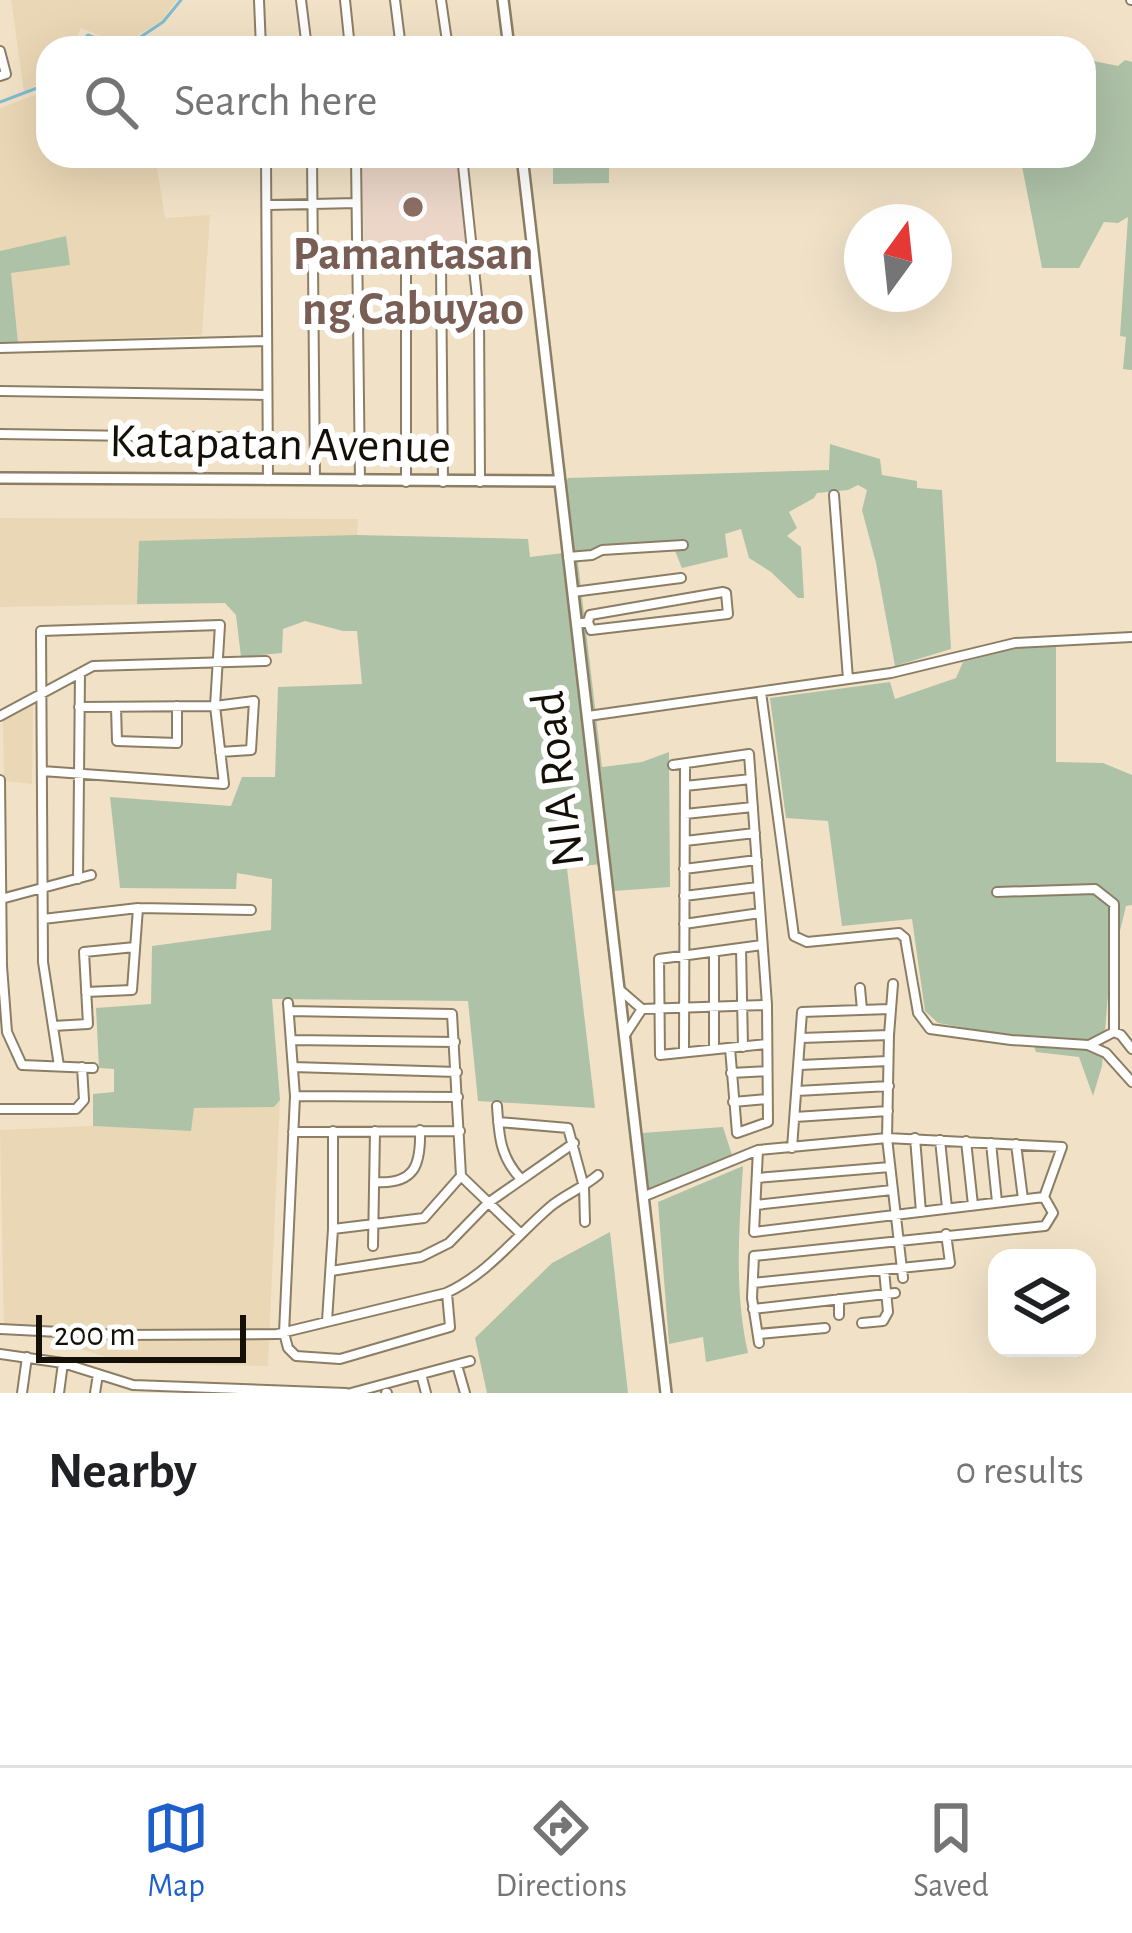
<!DOCTYPE html>
<html lang="en">
<head>
<meta charset="utf-8">
<style>
  :root { --surface:#fff; --page:#f2f2f2; --text:#202124; --muted:#757577; --line:#e0e0e0; --accent:#1d5fcb }
  body { margin:0; font-family:"Alegreya Sans",sans-serif; background:var(--page); color:var(--text) }
  .controls { position:absolute; right:36px; bottom:36px; display:grid; overflow:hidden; border-radius:24px; box-shadow:0 12px 48px #0002 }
  .controls button { width:108px; height:108px; display:grid; place-items:center; padding:0; border:0; border-bottom:3px solid var(--line); background:var(--surface); color:var(--text); font:60px sans-serif }
  .compass { position:absolute; left:844px; top:204px; width:108px; height:108px; border-radius:50%; background:var(--surface); box-shadow:0 12px 48px #0002; rotate:15deg }
  .scale { position:absolute; left:36px; bottom:30px; width:210px; box-sizing:border-box; padding-left:12px; border:6px solid #151007; border-top:0; font-size:33px; line-height:42px; white-space:nowrap; color:#151007; -webkit-text-stroke:9px #fff; paint-order:stroke }
  .list { margin:0; padding:0; list-style:none }
  h2 { display:flex; justify-content:space-between; align-items:center; height:156px; margin:0; padding:0 48px; font-size:51px }
  h2 small { font-size:39px; font-weight:400; color:var(--muted) }
  .icon { flex:none; width:66px; height:66px; fill:none; stroke:currentColor; stroke-width:2; stroke-linecap:round; stroke-linejoin:round }
  .map { position:relative; flex:none; width:1132px; height:1393px; overflow:hidden }
  .search { position:absolute; background:var(--surface); box-shadow:0 12px 48px #0002; left:36px; right:36px; top:36px; height:132px; display:flex; align-items:center; gap:30px; box-sizing:border-box; padding:0 42px; border-radius:36px; color:var(--muted); font-size:45px }
  .sheet { height:372px; background:var(--surface) }
  nav { display:flex; justify-content:space-around; align-items:center; box-sizing:border-box; height:168px; border-top:3px solid var(--line); background:var(--surface); font-size:33px; color:var(--muted) }
  nav a { display:grid; justify-items:center; gap:6px }
  nav .on { color:var(--accent) }
  .map>svg:first-child { display:block }
  .built { fill:#ead7b5 }
  .education { fill:#ebd6c8 }
  .green { fill:#aec2a8 }
  .lines { fill:none; stroke-linecap:round; stroke-linejoin:round }
  .stream { stroke:#81bbcf; stroke-width:3 }
  .minor-casing { stroke:#8b7e65; stroke-width:12 }
  .tertiary-casing { stroke:#8b7e65; stroke-width:14 }
  .minor { stroke:#fff; stroke-width:8 }
  .tertiary { stroke:#fff; stroke-width:9 }
  .education-dot { fill:#8d6e63; stroke:#fff; stroke-width:4.5 }
  .labels { text-anchor:middle; dominant-baseline:central; stroke-width:12; stroke-linejoin:round; paint-order:stroke }
  .education-label { font-size:48px; font-weight:bold; fill:#785e54; stroke:#fff }
  .street-label { font-size:48px; fill:#151007; stroke:#fff }
</style>
</head>
<body>
<div class="map">
<svg width="1132" height="1393" viewBox="0 0 1132 1393">
  <rect width="100%" height="100%" fill="#f1e2c7"/>
  <path class="built" d="M11 0H177L161 21 122 45 81 28 73 44 63 48H48L37 84 24 92Z
    M48 94V156H155L165 218 210 215 202 335 0 343V108L35 95Z
    M0 518 358 519 354 593 225 603 0 607Z
    M33 705 32 784 4 781 3 721Z
    M280 1100 268 1366 128 1364 39 1336 4 1334 0 1130 93 1126 190 1131 193 1108 274 1107Z"/>
  <path class="education" d="M362 156H457L468 260 364 258Z"/>
  <path class="green" d="M1084 59 1118 66 1125 60 1132 62V370L1123 369 1126 337 1120 336 1128 217 1118 223 1104 222 1079 268H1042L1020 156H1084Z
    M553 156H609V183L553 184Z
    M66 236 70 265 11 273 18 343H0V251Z
    M830 444 880 459 882 475 917 481V488L942 490 951 649 895 666 876 563 862 510 867 490 858 485 848 490 817 493 814 498 789 512 797 528 787 536 801 547 804 598H798L771 572 749 558 741 529 725 534 728 557 682 568 673 546 577 554 602 767 642 762 669 752 670 887 613 891 609 863 567 868 595 1108 478 1101 468 1001 272 999 280 1100 274 1107 194 1108 191 1131 93 1126V1094L114 1092V1069L99 1068 96 1008 151 1004 152 946 271 930 272 879 237 873 236 889 120 888 110 797 231 806 242 777H275L278 687 362 684 357 631H343L305 621 283 629 282 653 241 657 236 615 225 603 137 604 139 541 357 535 528 539 530 557 572 552 564 486 568 478 829 470Z
    M1031 643 1056 645V762L1103 763 1132 775V905L1126 906 1112 964 1117 993 1108 995 1102 1066 1093 1096 1079 1057 1036 1052 1032 1040 938 1023 925 1011 912 919 842 926 828 821 786 818 770 698 890 682 895 699 956 678 963 662Z
    M723 1127 732 1155 647 1191 642 1133Z
    M743 1166C739 1229 734 1291 748 1353L706 1362 703 1337 669 1344 658 1202Z
    M610 1232 628 1393H487L475 1338 552 1263Z"/>
  <g class="lines">
    <path class="stream" d="M75 48 88 35 120 48
      M124 48 163 22 181 0
      M0 102 37 88 48 70
      M582 717 661 1393"/>
    <defs>
      <path id="minor" d="M259 0 261 48
        M301 0 307 48
        M345 0 350 48
        M395 0 401 48
        M441 0 448 48
        M1131 0H1132
        M0 51 6 74 0 76
        M266 156 268 480
        M312 156 315 480
        M356 156 360 481
        M462 156 479 316 480 482
        M269 205 356 203
        M357 265 473 266
        M441 265 443 482
        M0 348 267 341
        M0 391 267 395
        M0 434 267 438
        M406 482V265
        M834 495 848 679
        M568 557 592 555 602 550 683 545
        M573 592 681 578
        M577 624 588 622 590 615 723 592 726 593 728 614 591 630 588 622
        M761 692 794 936 807 942 899 933 905 938 918 1013 930 1029 1011 1040 1088 1045 1106 1053 1132 1082
        M79 707 215 706 254 701 251 750 220 752
        M116 707 117 741 177 743V706
        M0 716 93 666 266 661
        M588 716 891 673 1015 643 1132 637
        M673 765 749 754 767 1005 768 1122 737 1133 730 1048
        M42 771 224 784 215 706 220 625 41 631 43 962 59 1066
        M0 780 2 966 7 1032 22 1065 93 1068
        M685 786 751 779
        M685 814 753 807
        M685 841 755 833
        M684 869 757 860
        M78 879 80 673
        M997 892 1095 889 1114 904V1032
        M684 896 758 887
        M1 899 91 875
        M43 919 138 908 251 910
        M684 924 760 913
        M762 945 659 959 660 1055 767 1044
        M741 948 743 1047
        M714 953V1049
        M893 984 889 1035 887 1138 903 1278
        M860 988 862 1010
        M620 990 642 1009 625 1035
        M86 992 132 990 138 908
        M288 1003 295 1096 284 1333 288 1348 296 1356 340 1359 450 1327 447 1293
        M642 1009 767 1005
        M289 1011 452 1014 461 1176 521 1234
        M53 1026 88 1024 84 952 135 947
        M801 1038 889 1035
        M291 1040 455 1042
        M1089 1045 1114 1032 1121 1035 1132 1049
        M684 1051 685 764
        M800 1065 888 1061
        M293 1067 457 1072
        M731 1073 767 1071
        M797 1091 889 1086
        M295 1096 458 1097
        M733 1102 767 1099
        M497 1106C499 1136 500 1156 520 1178
        M0 1109H76L84 1100 82 1067
        M795 1117 888 1111
        M498 1122 568 1128 584 1187 585 1222
        M293 1132 460 1131
        M915 1138 921 1212
        M940 1140 947 1208
        M966 1141 973 1205
        M991 1143 997 1202
        M1016 1144 1023 1199
        M792 1148 802 1012 890 1009
        M758 1150 754 1232 1044 1197
        M757 1178 890 1167
        M374 1182C415 1185 421 1165 420 1130
        M645 1196 758 1150 887 1138 1062 1147 1044 1197
        M756 1205 892 1190
        M333 1229 424 1218 461 1176
        M373 1246 375 1131
        M331 1271 421 1257 449 1243 488 1203 574 1143
        M753 1283 950 1263 946 1234
        M839 1299V1315
        M753 1309 895 1293
        M327 1321 333 1229V1131
        M862 1323 883 1321 888 1312 884 1270
        M0 1329 119 1335 277 1334 446 1293C488 1274 516 1236 550 1207 564 1195 583 1188 598 1175
        M758 1334 825 1328
        M759 1343 752 1298 754 1256 1045 1226 1053 1213 1044 1197
        M0 1354 63 1363 133 1385 346 1393
        M457 1365 465 1393
        M421 1374 426 1393
        M22 1393 27 1357
        M59 1393 63 1363
        M95 1393 98 1374
        M351 1393 470 1361
        M386 1393H387"/>
      <path id="tertiary" d="M503 0 509 48
        M522 156 666 1393
        M0 478 559 481"/>
    </defs>
    <use href="#minor" class="minor-casing"/>
    <use href="#tertiary" class="tertiary-casing"/>
    <use href="#minor" class="minor"/>
    <use href="#tertiary" class="tertiary"/>
  </g>
  <circle class="education-dot" cx="413" cy="207" r="12"/>
  <g class="labels">
    <g class="education-label">
      <text x="413" y="255">Pamantasan<tspan x="413" dy="55">ng Cabuyao</tspan></text>
    </g>
    <g class="street-label">
      <text transform="translate(280 445) rotate(1)">Katapatan Avenue</text>
      <text transform="translate(559 779) rotate(-97)">NIA Road</text>
    </g>
  </g>
</svg>
<div class="controls">
<button><svg class="icon" aria-label="layers" viewBox="0 0 24 24"><path d="M12 4l9 5-9 5-9-5zM3 14l9 5 9-5"/></svg></button>
</div>
<svg class="compass" viewBox="-18 -18 36 36"><path d="M0-13l5 13h-10z" fill="#e53935"/><path d="M0 13l5-13h-10z" fill="#757577"/></svg>
<div class="scale">200 m</div>
<div class="search"><svg class="icon" aria-label="search" viewBox="0 0 24 24"><circle cx="10" cy="10" r="6"/><path d="M15 15l6 6"/></svg>Search here</div>
</div>
<section class="sheet">
<h2>Nearby<small>0 results</small></h2>
<ul class="list">
</ul>
</section>
<nav>
<a class="on"><svg class="icon" aria-label="map" viewBox="0 0 24 24"><path d="M3 6l6-2 6 2 6-2v14l-6 2-6-2-6 2zM9 4v14M15 6v14"/></svg>Map</a>
<a><svg class="icon" aria-label="directions" viewBox="0 0 24 24"><path d="M12 3l9 9-9 9-9-9zM9 14v-3h6M13 9l2 2-2 2"/></svg>Directions</a>
<a><svg class="icon" aria-label="saved" viewBox="0 0 24 24"><path d="M7 4h10v16l-5-4-5 4z"/></svg>Saved</a>
</nav>
</body>
</html>
